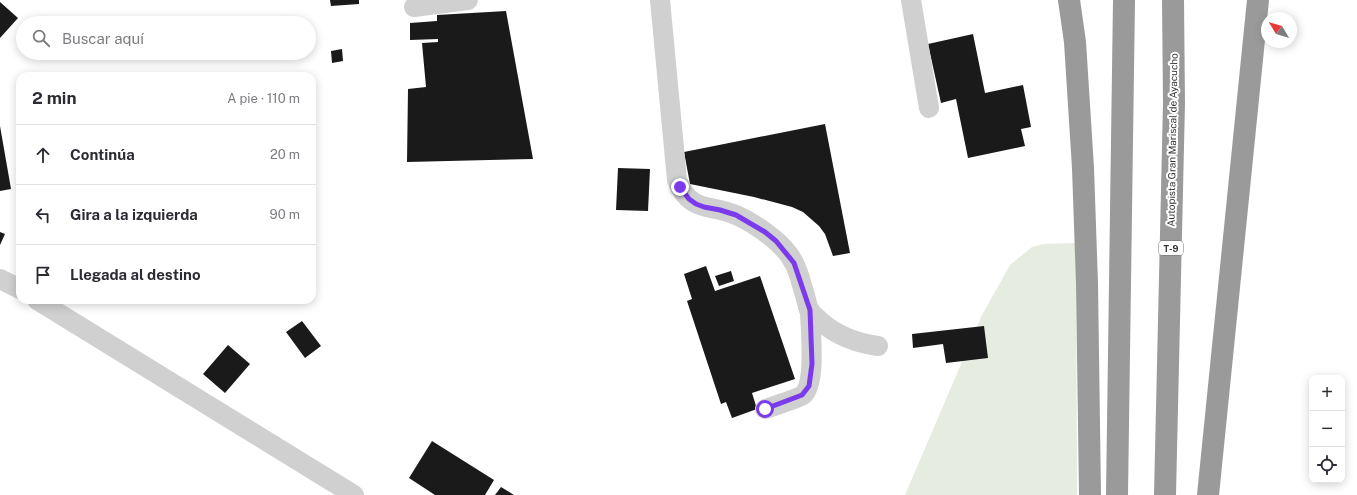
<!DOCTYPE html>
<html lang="es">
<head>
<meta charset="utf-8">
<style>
  :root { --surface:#fff; --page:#f7f7f7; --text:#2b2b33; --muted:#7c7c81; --line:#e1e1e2 }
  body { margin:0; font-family:"Public Sans",sans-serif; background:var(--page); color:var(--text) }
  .controls { position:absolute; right:12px; bottom:12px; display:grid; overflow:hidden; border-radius:8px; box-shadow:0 2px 10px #0003 }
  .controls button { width:36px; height:36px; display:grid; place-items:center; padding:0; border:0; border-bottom:1px solid var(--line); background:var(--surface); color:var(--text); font:20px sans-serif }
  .compass { position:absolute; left:1261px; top:12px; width:36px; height:36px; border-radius:50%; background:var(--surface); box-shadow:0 2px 10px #0003; rotate:308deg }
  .stop { position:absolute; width:12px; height:12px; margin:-9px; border:3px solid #7c3aed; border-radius:50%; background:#fff }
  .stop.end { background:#7c3aed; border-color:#fff; box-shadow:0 1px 4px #0008 }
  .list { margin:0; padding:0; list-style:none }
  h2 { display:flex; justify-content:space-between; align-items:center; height:52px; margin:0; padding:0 16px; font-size:17px }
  h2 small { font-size:13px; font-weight:400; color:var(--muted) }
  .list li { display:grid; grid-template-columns:26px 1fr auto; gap:12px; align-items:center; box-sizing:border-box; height:60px; padding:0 16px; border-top:1px solid var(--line) }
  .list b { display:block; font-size:15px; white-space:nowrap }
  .list em { font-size:13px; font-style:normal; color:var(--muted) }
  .icon { flex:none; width:22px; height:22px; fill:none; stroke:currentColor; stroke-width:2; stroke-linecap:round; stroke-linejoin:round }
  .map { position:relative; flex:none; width:1357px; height:495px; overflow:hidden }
  .search { position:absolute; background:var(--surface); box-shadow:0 2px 10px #0003; left:16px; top:16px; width:300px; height:44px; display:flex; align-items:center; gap:10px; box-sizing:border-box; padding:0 14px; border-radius:22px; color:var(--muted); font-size:15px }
  .panel { position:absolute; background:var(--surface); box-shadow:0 2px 10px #0003; left:16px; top:72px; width:300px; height:232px; border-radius:12px }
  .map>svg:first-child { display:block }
  .green { fill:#e6ecdf }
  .building { fill:#1a1a1a }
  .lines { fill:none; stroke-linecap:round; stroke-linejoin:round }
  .minor { stroke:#d0d0d0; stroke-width:20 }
  .highway { stroke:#9a9a9a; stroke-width:22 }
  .route { stroke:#7c3aed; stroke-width:5 }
  .labels { text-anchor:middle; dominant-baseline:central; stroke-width:4; stroke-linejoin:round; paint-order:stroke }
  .shield { fill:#fff; stroke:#707070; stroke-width:1 }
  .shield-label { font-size:9px; font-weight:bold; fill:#333 }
  .street-label { font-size:10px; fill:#333; stroke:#fff }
</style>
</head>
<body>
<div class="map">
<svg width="1357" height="495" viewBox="0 0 1357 495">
  <rect width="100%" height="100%" fill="#fff"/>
  <path class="green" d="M1076 243 1077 495H905L982 315 1010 265 1032 247 1043 244Z"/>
  <path class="building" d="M330 0H359V4L331 6Z
    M0 2 18 18 0 38Z
    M506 11 533 159 407 162 408 89 426 87 422 43 438 42V39L410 40V23L437 21V15Z
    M973 34 985 93 1023 85 1031 127 1021 129 1025 146 968 158 956 99 941 103 928 44Z
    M342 49 343 61 332 63 331 51Z
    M825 124 850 253 833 256 825 234 819 226 803 212 792 207 754 197 690 184 684 152Z
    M0 126 11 189 0 191Z
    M618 168 650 169 648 211 616 210Z
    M0 232 5 234 0 245Z
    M706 266 715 291 760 276 795 379 752 393 757 409 732 418 726 402 721 404 687 301 692 299 684 274Z
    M731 271 734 281 719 286 715 276Z
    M302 321 321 346 305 358 286 332Z
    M984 326 988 358 946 363 943 344 913 348 912 334Z
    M228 345 250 364 225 393 203 374Z
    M432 441 494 480 485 495H435L409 478Z
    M501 487 514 495H495Z"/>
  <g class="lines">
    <path class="minor" d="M660 0 677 180C690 213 710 204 736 215 750 221 763 230 775 240 782 246 790 255 794 263 799 272 801 283 804 292 806 298 807 305 809 310 812 314 817 318 820 321 837 336 856 343 878 346
      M911 0 929 108
      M414 7 468 0
      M0 279 20 289
      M37 300 354 495
      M765 409C773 406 797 399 803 395 817 382 810 329 810 310"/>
    <path class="highway" d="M1069 0 1075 42 1083 168 1087 283 1090 495
      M1117 495 1124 0
      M1165 495 1174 103 1173 0
      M1208 495 1258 0"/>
  </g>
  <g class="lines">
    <path class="route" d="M680 187 689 199 696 204 704 207 720 210 736 215 765 232 776 241 794 263 810 310 812 364 809 386 802 395 765 409"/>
  </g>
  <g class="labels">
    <rect class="shield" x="1159" y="241" width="24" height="14" rx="3"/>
    <g class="shield-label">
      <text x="1171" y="248">T-9</text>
    </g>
    <g class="street-label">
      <text transform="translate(1172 140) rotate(-89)">Autopista Gran Mariscal de Ayacucho</text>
    </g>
  </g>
</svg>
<div class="controls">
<button>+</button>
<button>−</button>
<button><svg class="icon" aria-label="locate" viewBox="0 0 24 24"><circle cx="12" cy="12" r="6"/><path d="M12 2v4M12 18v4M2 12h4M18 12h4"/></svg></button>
</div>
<svg class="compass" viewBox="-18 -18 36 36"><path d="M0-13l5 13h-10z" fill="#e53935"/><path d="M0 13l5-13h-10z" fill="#7c7c81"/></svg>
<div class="stop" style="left:765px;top:409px"></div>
<div class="stop end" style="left:680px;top:187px"></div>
<div class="search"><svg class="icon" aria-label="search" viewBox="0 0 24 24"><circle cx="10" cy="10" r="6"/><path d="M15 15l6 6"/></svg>Buscar aquí</div>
<section class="panel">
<h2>2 min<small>A pie · 110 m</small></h2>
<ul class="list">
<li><svg class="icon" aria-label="ahead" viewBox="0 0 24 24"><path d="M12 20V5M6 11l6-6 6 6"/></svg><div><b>Continúa</b></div><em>20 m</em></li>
<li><svg class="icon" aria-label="left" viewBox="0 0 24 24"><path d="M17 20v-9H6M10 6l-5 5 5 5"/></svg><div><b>Gira a la izquierda</b></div><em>90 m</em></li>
<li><svg class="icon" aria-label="arrive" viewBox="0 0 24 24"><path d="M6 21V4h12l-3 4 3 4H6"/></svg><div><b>Llegada al destino</b></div></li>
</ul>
</section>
</div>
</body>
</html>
